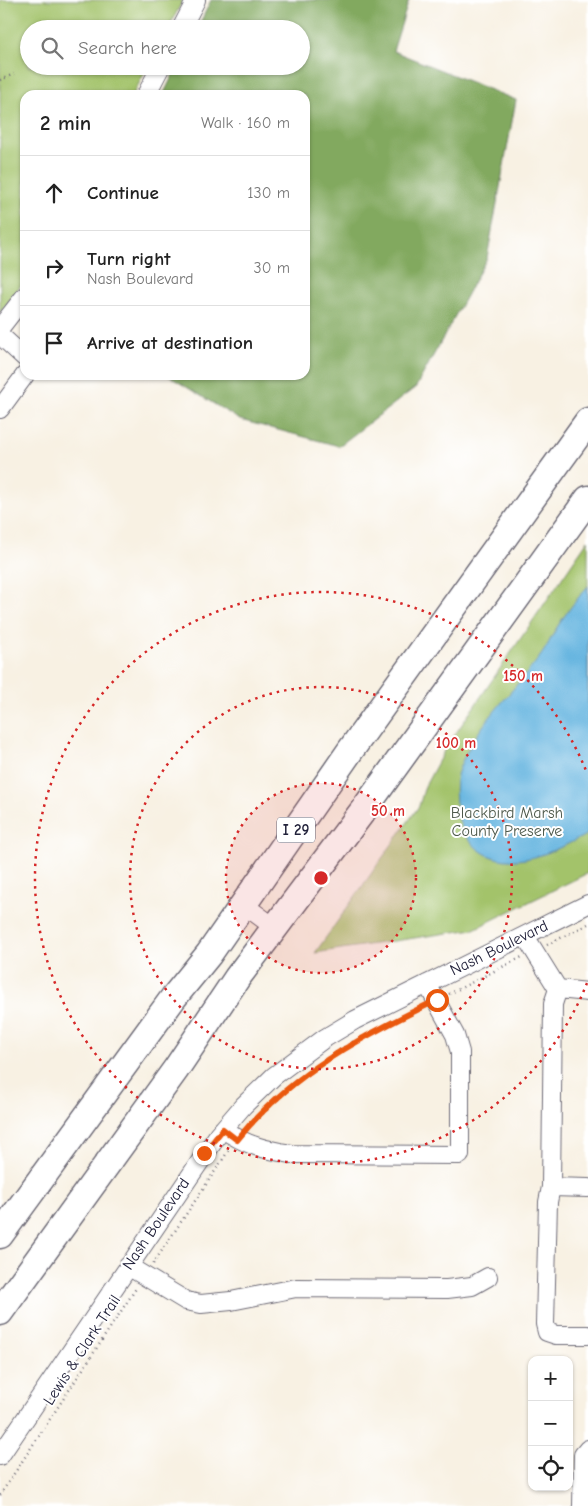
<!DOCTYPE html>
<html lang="en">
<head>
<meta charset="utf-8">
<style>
  :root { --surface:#fff; --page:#f6f6f6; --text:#222; --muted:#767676; --line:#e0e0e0 }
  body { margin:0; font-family:"Comic Neue",sans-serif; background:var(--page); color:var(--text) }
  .controls { position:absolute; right:15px; bottom:15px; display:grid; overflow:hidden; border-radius:10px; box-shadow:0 1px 4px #0004 }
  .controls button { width:45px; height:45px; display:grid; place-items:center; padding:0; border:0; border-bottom:1px solid var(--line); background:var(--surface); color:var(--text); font:25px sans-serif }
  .stop { position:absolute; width:15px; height:15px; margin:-11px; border:4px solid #ea580c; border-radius:50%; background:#fff }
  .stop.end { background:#ea580c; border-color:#fff; box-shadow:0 1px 5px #0008 }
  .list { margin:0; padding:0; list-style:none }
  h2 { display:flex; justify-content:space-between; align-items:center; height:65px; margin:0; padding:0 20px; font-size:21px }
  h2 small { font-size:16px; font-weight:400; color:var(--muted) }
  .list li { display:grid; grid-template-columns:32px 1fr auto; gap:15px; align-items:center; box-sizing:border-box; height:75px; padding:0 20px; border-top:1px solid var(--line) }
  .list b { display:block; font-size:19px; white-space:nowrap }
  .list p { margin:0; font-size:16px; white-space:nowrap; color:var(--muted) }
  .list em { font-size:16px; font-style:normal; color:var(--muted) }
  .icon { flex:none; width:28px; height:28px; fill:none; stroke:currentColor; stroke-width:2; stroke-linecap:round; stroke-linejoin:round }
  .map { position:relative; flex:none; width:588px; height:1506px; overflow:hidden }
  .search { position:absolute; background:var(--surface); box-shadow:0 1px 4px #0004; left:20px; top:20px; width:290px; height:55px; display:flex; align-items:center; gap:12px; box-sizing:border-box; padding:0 18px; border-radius:28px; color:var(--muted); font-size:19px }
  .panel { position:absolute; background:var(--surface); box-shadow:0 1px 4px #0004; left:20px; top:90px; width:290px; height:290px; border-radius:15px }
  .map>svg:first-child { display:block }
  .green { fill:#a3c36b; stroke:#627253 }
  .forest { fill:#82a95f; stroke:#52664d }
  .water { fill:#66b5e0; stroke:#446c8e }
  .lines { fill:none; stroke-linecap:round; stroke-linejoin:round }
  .minor-casing { stroke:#6d6a76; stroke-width:20 }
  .highway-casing { stroke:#6d6a76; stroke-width:29 }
  .path { stroke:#6d6a76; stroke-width:2.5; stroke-dasharray:1 4; stroke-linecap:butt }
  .minor { stroke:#fff; stroke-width:18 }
  .highway { stroke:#fff; stroke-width:26 }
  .route { stroke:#ea580c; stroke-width:6 }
  .ring { fill:none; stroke:#d62828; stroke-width:2.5; stroke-dasharray:2.5 5 }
  .labels { text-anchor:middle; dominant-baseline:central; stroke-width:4; stroke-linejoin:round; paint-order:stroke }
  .shield { fill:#fff; stroke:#646476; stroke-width:1 }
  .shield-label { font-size:15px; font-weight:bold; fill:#22223b }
  .park-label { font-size:16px; fill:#4f5a4c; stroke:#fff }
  .street-label { font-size:16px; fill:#22223b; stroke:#fff }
  .centre { fill:#d62828; stroke:#fff; stroke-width:2.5 }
  .ring-label { font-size:15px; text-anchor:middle; font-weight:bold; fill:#d62828; stroke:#fff; stroke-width:4; stroke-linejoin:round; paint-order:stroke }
</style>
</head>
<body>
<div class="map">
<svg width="588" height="1506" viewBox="0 0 588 1506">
  <rect width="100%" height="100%" fill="#fff"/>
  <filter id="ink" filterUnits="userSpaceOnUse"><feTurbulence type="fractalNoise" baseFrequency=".02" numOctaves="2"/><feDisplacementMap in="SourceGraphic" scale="10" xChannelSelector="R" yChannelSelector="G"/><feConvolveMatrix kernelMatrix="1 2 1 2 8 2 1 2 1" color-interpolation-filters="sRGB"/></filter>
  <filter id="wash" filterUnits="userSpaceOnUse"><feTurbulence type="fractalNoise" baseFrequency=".0096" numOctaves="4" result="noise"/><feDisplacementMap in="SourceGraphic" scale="20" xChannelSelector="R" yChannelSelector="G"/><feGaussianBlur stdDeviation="1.12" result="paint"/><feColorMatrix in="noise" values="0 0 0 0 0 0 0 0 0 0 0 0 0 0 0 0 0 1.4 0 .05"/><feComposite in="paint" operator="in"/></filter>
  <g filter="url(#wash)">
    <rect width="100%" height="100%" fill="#f8f1e3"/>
    <path class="green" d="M0 0H183L168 29H29V66H148L133 95H25V280L0 313Z
      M588 540V873L474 929 315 953 419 806 425 786 445 749Z"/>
    <path class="forest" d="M211 0H409L393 51 516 100 487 258 416 387 339 446 240 420 167 375H305V95H163L177 66H301V29H197Z"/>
    <path class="water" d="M588 586V834C556 850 511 875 478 849 466 839 459 825 457 810 455 797 454 781 459 769 475 727 512 693 539 658 546 649 551 638 556 629 565 614 577 599 588 586Z"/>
  </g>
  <g filter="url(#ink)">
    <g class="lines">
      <defs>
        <path id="minor" d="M181 29 196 0
          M146 95 161 66
          M0 328 25 296
          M0 335 25 358
          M0 409 25 375
          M244 905 274 927
          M525 936 558 989 553 1004 551 1187 588 1188
          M558 989 588 992
          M223 1129C245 1145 265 1150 292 1154L460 1155V1052L455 1035 427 984
          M551 1187 548 1202 545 1324 547 1332 556 1335H588
          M128 1266 186 1301 201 1304 231 1301 296 1288 447 1289 472 1286 488 1277
          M0 1456 218 1135 243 1106 274 1076 325 1038 355 1020 588 904
          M582 1506 583 1455 588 1449"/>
        <path id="highway" d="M0 1235 174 997 209 954 350 751 588 421
          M0 1312 176 1069 237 978 365 808 588 499"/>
      </defs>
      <use href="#minor" class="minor-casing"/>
      <use href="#highway" class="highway-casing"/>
      <path class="path" d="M0 80 14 74
        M547 945 588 924
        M449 994 522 957
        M248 1127 296 1082 347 1045 424 1007
        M153 1264 229 1150
        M0 1495 137 1287"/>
      <use href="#minor" class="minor"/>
      <use href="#highway" class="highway"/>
    </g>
  </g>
  <g class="lines" filter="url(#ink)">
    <path class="route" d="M204 1153 223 1129 237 1140C292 1072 360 1038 437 1000"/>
  </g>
  <circle cx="321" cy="878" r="95" fill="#d62828" fill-opacity=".12"/>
  <g class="ring">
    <circle cx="321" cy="878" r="95"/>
    <circle cx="321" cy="878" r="191"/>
    <path d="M587 983A286 286 0 1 1 587 773"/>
  </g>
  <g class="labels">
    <rect class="shield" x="277" y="817.5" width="38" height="25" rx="4"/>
    <g class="shield-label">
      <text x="296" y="830">I 29</text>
    </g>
    <g class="park-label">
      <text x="507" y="813">Blackbird Marsh<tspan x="507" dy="18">County Preserve</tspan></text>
    </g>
    <g class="street-label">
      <text transform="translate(499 948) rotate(-26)">Nash Boulevard</text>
      <text transform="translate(156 1224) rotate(-56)">Nash Boulevard</text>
      <text transform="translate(82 1350) rotate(-57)">Lewis &amp; Clark Trail</text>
    </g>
  </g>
  <circle cx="321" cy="878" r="8" class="centre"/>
  <g class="ring-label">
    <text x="523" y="681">150 m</text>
    <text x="456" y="748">100 m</text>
    <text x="388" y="816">50 m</text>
  </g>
</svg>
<div class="controls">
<button>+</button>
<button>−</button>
<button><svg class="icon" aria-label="locate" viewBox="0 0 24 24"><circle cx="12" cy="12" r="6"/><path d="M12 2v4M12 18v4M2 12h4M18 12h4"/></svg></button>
</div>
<div class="stop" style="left:437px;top:1000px"></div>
<div class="stop end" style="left:204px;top:1153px"></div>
<div class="search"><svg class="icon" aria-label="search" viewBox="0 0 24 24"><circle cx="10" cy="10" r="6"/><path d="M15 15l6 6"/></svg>Search here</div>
<section class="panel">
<h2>2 min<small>Walk · 160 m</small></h2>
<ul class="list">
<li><svg class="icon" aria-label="ahead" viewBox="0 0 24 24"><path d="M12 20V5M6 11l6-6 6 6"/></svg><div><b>Continue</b></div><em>130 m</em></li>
<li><svg class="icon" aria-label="right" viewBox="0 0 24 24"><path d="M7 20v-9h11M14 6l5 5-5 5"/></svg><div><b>Turn right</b><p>Nash Boulevard</p></div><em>30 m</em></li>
<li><svg class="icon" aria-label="arrive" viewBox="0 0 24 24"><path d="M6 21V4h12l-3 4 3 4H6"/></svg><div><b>Arrive at destination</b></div></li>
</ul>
</section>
</div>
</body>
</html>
